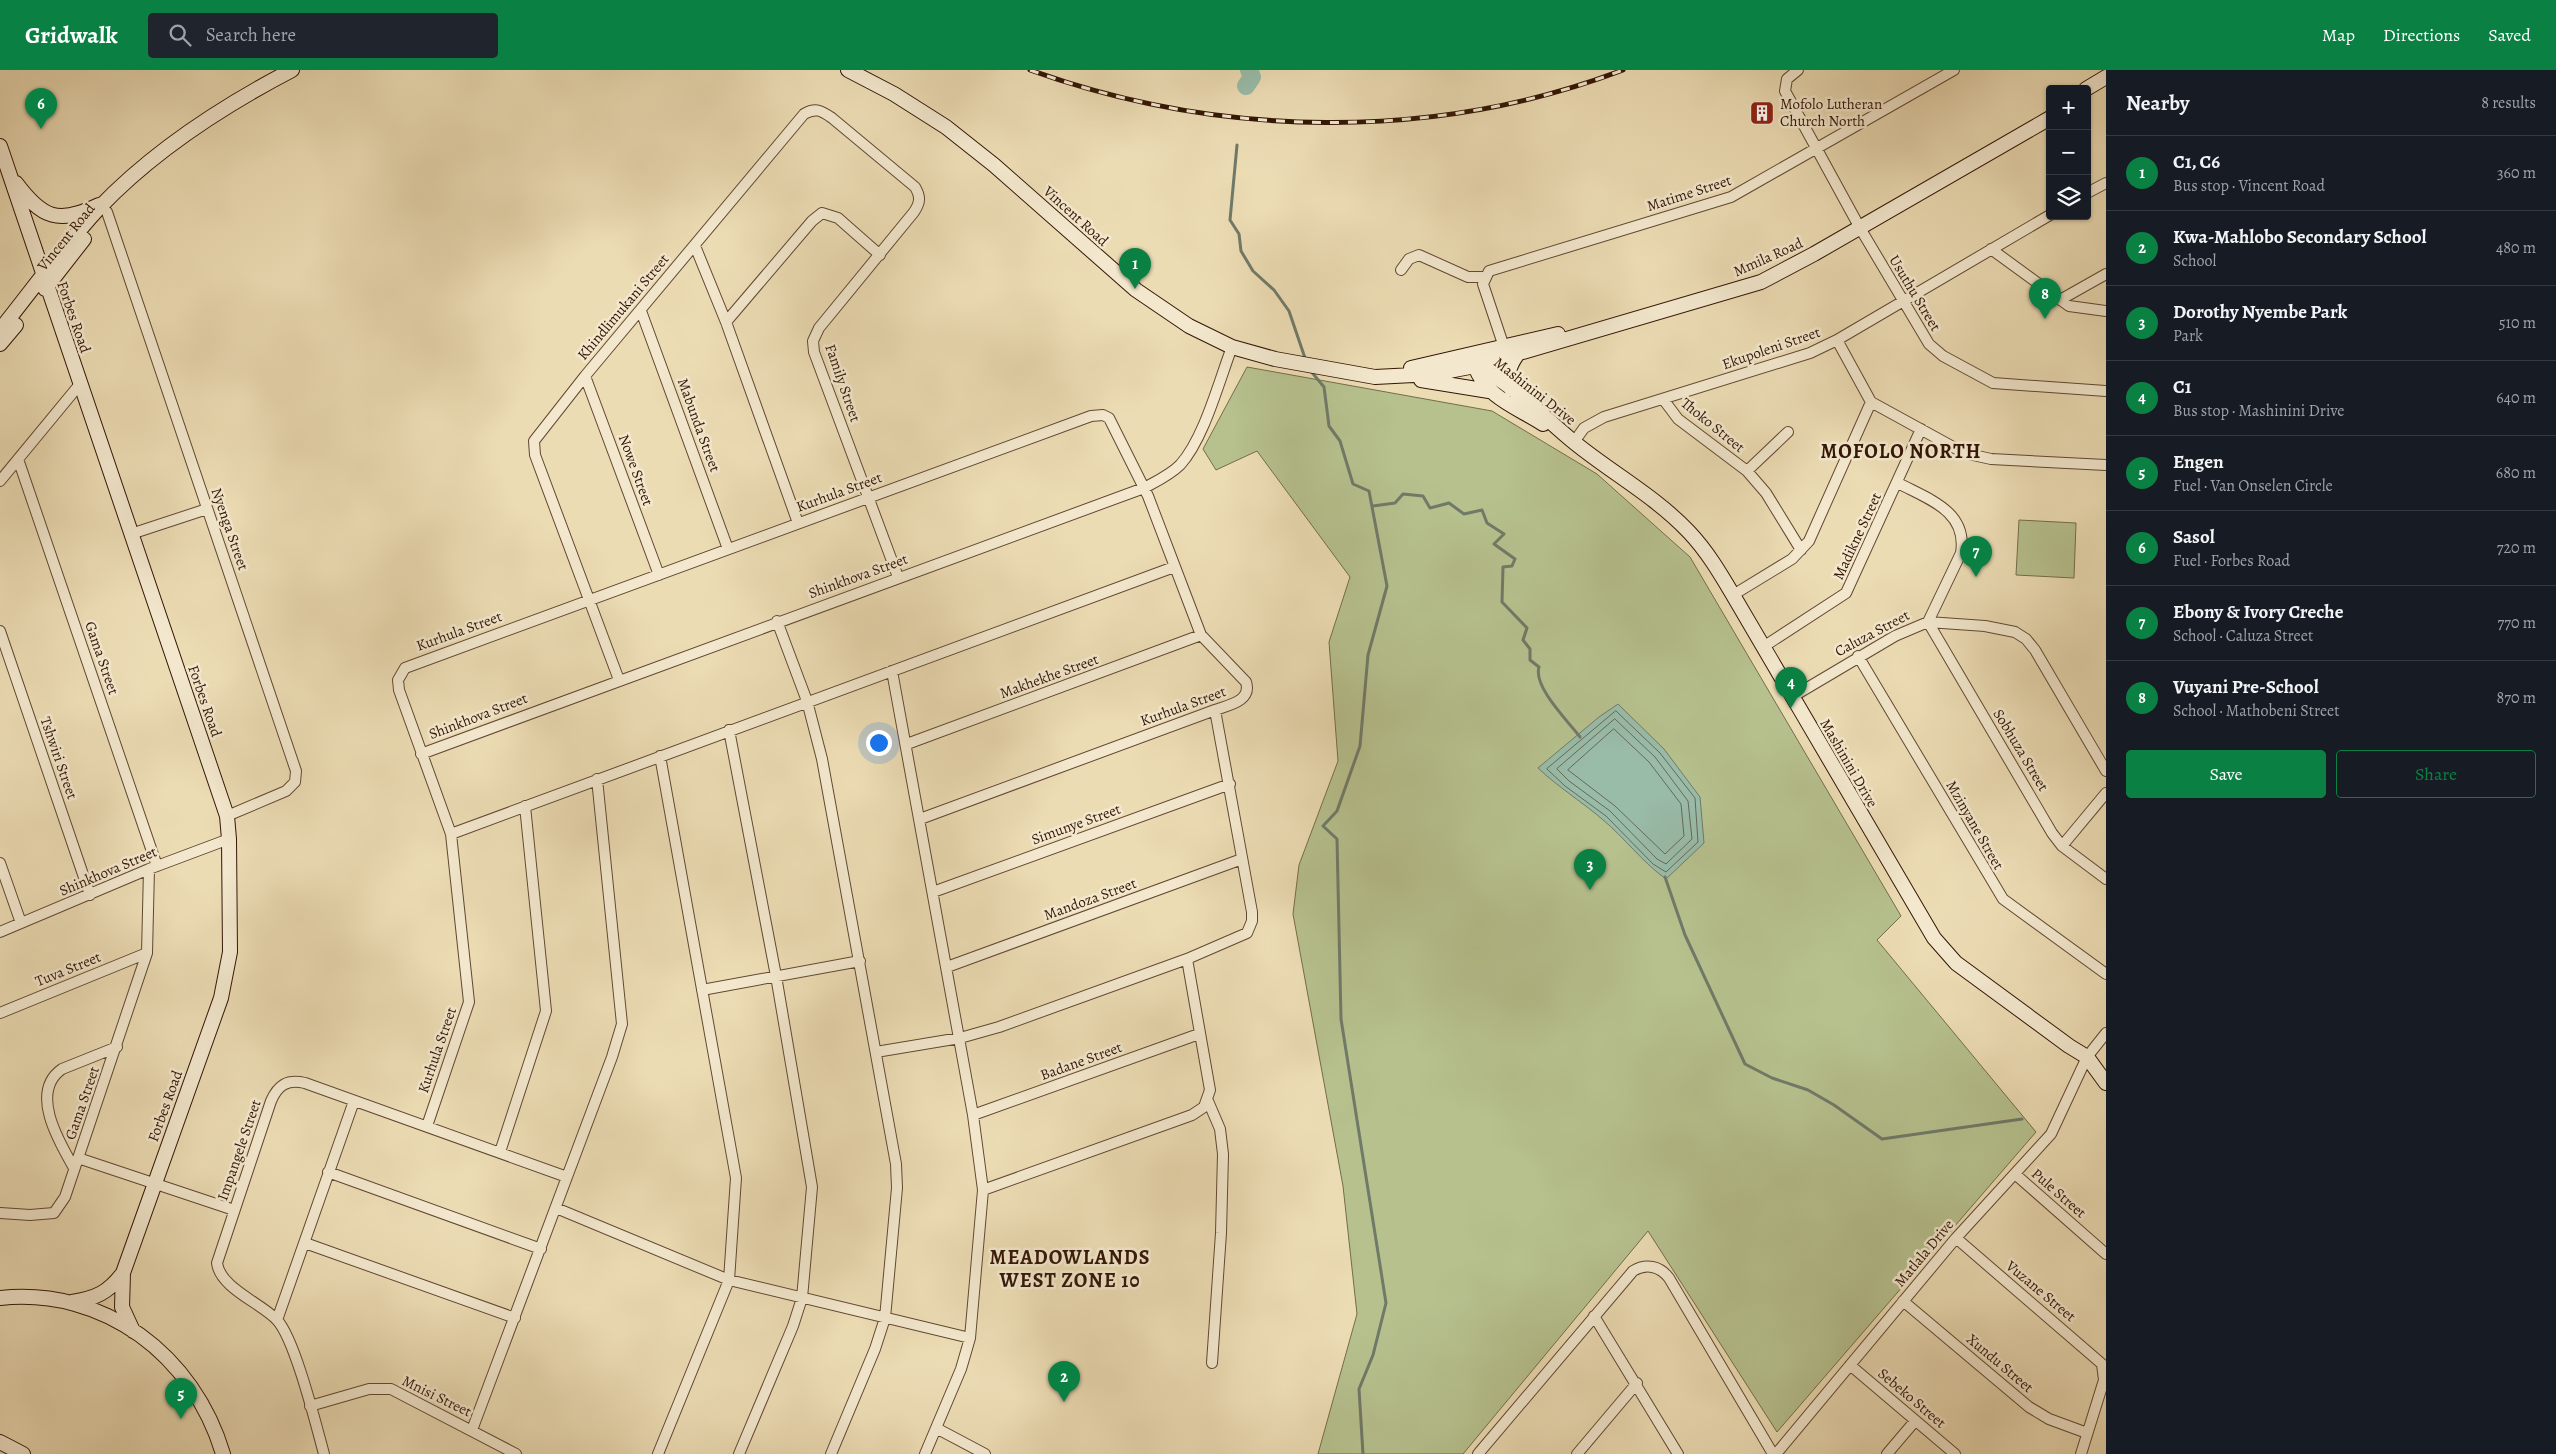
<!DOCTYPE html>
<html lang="en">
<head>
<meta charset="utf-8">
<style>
  :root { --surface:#171b24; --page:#20242c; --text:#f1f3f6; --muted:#9ea1a6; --line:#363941; --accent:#0b8043 }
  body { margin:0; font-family:Alegreya,serif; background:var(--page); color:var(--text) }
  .controls { position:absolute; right:15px; top:15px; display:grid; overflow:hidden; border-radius:5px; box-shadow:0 1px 4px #0004 }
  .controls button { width:45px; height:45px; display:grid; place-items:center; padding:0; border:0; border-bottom:1px solid var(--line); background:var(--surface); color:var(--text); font:25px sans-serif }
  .you { position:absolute; left:878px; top:672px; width:18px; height:18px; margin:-12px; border:4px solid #fff; border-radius:50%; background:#1a73e8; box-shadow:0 0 0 8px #1a73e833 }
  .badge { display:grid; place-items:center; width:32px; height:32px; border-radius:50%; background:var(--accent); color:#fff; font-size:16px; font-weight:700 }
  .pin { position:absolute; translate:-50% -41px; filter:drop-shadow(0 1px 2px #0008) }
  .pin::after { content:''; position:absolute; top:26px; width:18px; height:15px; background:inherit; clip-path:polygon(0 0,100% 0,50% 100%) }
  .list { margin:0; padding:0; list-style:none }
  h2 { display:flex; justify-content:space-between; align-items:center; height:65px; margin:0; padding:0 20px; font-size:21px }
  h2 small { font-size:16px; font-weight:400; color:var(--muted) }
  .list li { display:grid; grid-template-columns:32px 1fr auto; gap:15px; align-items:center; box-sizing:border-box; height:75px; padding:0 20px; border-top:1px solid var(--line) }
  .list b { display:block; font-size:19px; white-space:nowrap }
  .list p { margin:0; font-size:16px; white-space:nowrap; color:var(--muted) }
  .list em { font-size:16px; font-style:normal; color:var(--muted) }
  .actions { display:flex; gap:10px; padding:15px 20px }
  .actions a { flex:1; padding:11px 0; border:1px solid var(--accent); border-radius:5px; text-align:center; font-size:18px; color:var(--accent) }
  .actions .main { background:var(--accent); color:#fff }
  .icon { flex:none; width:28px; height:28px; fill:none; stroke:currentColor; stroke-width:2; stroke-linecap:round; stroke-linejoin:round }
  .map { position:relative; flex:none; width:2106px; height:1384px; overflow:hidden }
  header { display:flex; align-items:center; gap:30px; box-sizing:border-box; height:70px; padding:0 25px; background:var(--accent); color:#fff }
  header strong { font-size:24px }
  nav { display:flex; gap:28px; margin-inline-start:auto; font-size:18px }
  .search { width:350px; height:45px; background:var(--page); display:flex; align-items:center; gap:12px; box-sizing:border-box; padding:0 18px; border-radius:5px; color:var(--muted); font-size:19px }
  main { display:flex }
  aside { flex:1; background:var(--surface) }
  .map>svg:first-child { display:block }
  .green { fill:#b6c18e; stroke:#746c4a }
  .water { fill:#99bca9; stroke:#707a68 }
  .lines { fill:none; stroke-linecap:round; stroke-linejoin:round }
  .shore { stroke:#666958; stroke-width:1 }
  .stream { stroke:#707a68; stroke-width:3 }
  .river { stroke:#99bca9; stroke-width:18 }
  .street-casing { stroke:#614832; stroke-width:12 }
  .secondary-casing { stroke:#331606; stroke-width:16 }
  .street { stroke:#f3e8ce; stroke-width:10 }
  .secondary { stroke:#f3e8ce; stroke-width:14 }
  .rail-casing { stroke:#331606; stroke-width:5 }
  .rail { stroke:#f3e8ce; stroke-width:3; stroke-dasharray:9; stroke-linecap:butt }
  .labels { text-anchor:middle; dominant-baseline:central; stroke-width:5; stroke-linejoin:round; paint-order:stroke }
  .poi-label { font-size:15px; fill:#331606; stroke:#f3e8ce; text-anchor:start }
  .street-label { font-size:15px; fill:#331606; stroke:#f3e8ce }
  .district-label { font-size:20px; font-weight:bold; letter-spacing:1px; fill:#331606; stroke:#f3e8ce }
</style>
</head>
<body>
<header>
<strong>Gridwalk</strong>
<div class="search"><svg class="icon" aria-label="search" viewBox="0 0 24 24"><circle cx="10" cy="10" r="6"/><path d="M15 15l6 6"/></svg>Search here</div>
<nav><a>Map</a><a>Directions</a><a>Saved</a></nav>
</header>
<main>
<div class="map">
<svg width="2106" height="1384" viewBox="0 0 2106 1384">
  <rect width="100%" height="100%" fill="#ecdcb4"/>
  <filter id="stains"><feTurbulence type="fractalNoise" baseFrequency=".004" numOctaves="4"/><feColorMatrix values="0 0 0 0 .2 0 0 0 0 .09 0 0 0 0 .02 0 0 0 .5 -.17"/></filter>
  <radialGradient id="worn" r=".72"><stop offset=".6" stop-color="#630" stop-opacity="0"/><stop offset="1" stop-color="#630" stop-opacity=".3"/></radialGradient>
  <path class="green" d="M1247 297 1492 341 1597 404 1690 487 1901 846 1877 870 2036 1062 1777 1362 1648 1161 1463 1384H1318L1357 1244 1343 1116 1293 844 1299 795 1338 691 1329 572 1350 507 1257 381 1216 400 1203 379Z
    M2019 450 2076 453 2074 508 2016 505Z"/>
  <path class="water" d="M1618 634 1664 679 1700 727 1704 773 1666 809C1642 792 1625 768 1602 749 1581 731 1558 717 1538 698L1599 647Z"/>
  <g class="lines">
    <path class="shore" d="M1616 641 1660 683 1695 728 1698 772 1666 802 1653 794 1606 746 1565 716 1547 699Z
      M1615 649 1655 687 1688 731 1692 769 1666 794 1657 789 1610 741 1569 711 1557 699Z
      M1614 659 1649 692 1681 734 1684 766 1665 784 1615 736 1568 700Z"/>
    <path class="stream" d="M1237 75 1230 150 1239 164 1241 181 1253 201 1274 220 1289 241 1306 291
      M1310 300 1324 317 1329 356 1340 371 1353 414 1369 421 1387 516 1368 585 1360 676 1337 741 1323 756 1337 769 1341 949 1386 1233 1373 1285 1359 1319 1363 1384
      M1373 436 1395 433 1403 424 1423 426 1430 438 1449 433 1464 444 1482 440 1487 453 1504 464 1494 474 1515 489 1512 496 1503 497 1502 532 1527 558 1523 570 1530 579V590L1539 597C1533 617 1568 651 1580 667
      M1665 807 1685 865 1745 994 1772 1008 1808 1020 1834 1035 1882 1069 2022 1049"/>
    <path class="river" d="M1246 16 1252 7 1249 0"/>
    <defs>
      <path id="street" d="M1798 0 1787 9 1785 21 1860 158 1929 274 1943 286 1993 313 2106 321
        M2087 123 2106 113
        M107 142 296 701 295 712 286 721 227 746
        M695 176 726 252 798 453
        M1991 179 2069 236 2106 241
        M1401 200 1409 189 1419 185 1468 207H1485
        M2060 230 2106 204
        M641 241 728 479
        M726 252 812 151 822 143 838 148 880 185
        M1837 270 1871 332 1964 383 1991 389 2106 395
        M1504 277 1483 214 1489 201 1731 127 1954 0
        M585 306 659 505
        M1663 329 1678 349 1747 401 1766 423 1801 480
        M1574 372 1584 358 1604 347 1810 283 1837 270 2050 145
        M18 389 157 796
        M1747 401 1788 362
        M0 411 80 314
        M1898 413C1928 429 1968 441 1961 483L1928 552 2052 763 2062 776 2106 809
        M131 464 207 439
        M1733 525 1792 489 1809 471 1871 332
        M777 551 807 631 822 689 896 1094 897 1118 885 1248 875 1279 831 1384
        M0 561 90 825
        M1763 577 1846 523 1921 359
        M1858 586 2003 829 2106 904
        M892 601 973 1045 983 1120 970 1268 961 1299 925 1384
        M619 610 535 385 534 371 585 306 804 44C816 37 822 41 832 48L915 117C921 127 920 133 914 142L819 258 813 271 814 282 898 507
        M1792 627 1895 566 1928 552 1985 556 2015 562 2026 569 2035 580 2106 701
        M729 660 776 906 812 1117 802 1228 793 1256 739 1384
        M907 674 1201 565
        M421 684 1144 418C1157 411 1170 405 1180 395 1204 369 1219 311 1232 277
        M451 764 1174 497
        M2062 776 2106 723
        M0 793 21 853
        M933 822 1230 714
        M0 862 149 799 229 769
        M947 897 1242 789
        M702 920 860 891
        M0 943 147 883
        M876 982 960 968 999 957 1187 889 1247 863 1252 851V842L1215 640
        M1208 1031 1220 1059 1223 1084 1221 1163 1212 1293
        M973 1045 1199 964
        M427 1056 469 932 451 764 399 620 398 610 405 598 1091 346 1103 345 1109 348 1148 426 1201 565 1246 612C1252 631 1229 635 1215 640L920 749
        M500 1082 546 941 525 736
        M78 1088 234 1140
        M74 1098C59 1072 29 1022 62 999L117 977
        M328 1102 541 1179
        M2015 1104 2106 1184
        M983 1120 1192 1045 1204 1037 1210 1020 1187 889
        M556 1138 729 1210 970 1268
        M0 1143 30 1145 54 1143 65 1127 147 883 149 799
        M1956 1168 2102 1294 2104 1310 2081 1384
        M305 1173 515 1248
        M1903 1231 2029 1337 2049 1349 2087 1363
        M1594 1246 1678 1384
        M277 1250 354 1031
        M1850 1295 1955 1384
        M310 1336 369 1319H391L516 1384
        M936 1358 985 1384
        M472 1360 612 987 622 954 597 709
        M324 1384C316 1355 295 1269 277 1250 261 1233 220 1218 217 1193L271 1031C278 1015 287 1009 305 1013L567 1107
        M658 1384 729 1210 736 1108 660 686
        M1478 1384 1633 1201C1646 1193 1660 1196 1669 1208L1773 1384
        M1577 1384 1637 1313
        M1776 1384 1956 1168 2051 1064 2087 987 2106 963
        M1887 1384 1915 1351"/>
      <path id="secondary" d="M848 0 894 24 946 57 994 95 1136 220 1189 256 1232 277 1275 289 1375 307 1433 304 1475 296 1761 212 1814 184 2050 48
        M2086 19 2106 7
        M0 76 227 746 229 769 230 882 221 928 123 1203 122 1237 133 1261
        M16 113C42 148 58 155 99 135
        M45 219 84 169
        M0 260C32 220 63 177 98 139 153 81 221 37 292 0
        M0 274 16 255
        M1477 293 1475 296C1486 328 1517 337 1543 354
        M1472 295C1507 307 1546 350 1575 373 1612 403 1656 427 1689 462 1707 481 1720 503 1733 525L1934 868 1956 893 2069 976 2087 987 2106 1013
        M1411 298 1558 264
        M1421 310 1489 321
        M1511 319C1506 306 1509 296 1517 285
        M0 1228C105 1217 194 1286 223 1384
        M72 1232C96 1228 108 1223 123 1203
        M0 1372 23 1384"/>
    </defs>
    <use href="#street" class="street-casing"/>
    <use href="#secondary" class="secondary-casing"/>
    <use href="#street" class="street"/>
    <use href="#secondary" class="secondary"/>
    <defs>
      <path id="rail" d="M1030 0C1219 68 1434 72 1623 0"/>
    </defs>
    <use href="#rail" class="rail-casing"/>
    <use href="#rail" class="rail"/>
  </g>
  <defs>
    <symbol id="building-square" viewBox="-11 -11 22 22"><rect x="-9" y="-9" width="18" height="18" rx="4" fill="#8f2418" stroke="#f3e8ce"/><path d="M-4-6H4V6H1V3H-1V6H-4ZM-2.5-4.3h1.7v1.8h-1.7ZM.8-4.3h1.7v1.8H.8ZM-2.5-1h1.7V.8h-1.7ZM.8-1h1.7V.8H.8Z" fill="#fff"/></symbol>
  </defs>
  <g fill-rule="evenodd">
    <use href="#building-square" x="1748" y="29" width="28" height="28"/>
  </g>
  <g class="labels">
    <g class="poi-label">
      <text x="1780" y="34">Mofolo Lutheran<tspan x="1780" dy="17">Church North</tspan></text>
    </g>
    <g class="street-label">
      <text transform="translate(1689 123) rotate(-18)">Matime Street</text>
      <text transform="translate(1076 146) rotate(42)">Vincent Road</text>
      <text transform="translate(66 167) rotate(-51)">Vincent Road</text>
      <text transform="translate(1768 187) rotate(-24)">Mmila Road</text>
      <text transform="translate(1915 223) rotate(59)">Usuthu Street</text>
      <text transform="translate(623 237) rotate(-50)">Khindlimukani Street</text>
      <text transform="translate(74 247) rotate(71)">Forbes Road</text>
      <text transform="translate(1771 278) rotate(-19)">Ekupoleni Street</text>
      <text transform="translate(843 313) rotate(71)">Family Street</text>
      <text transform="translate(1535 321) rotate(38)">Mashinini Drive</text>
      <text transform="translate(699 355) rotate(70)">Mabunda Street</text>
      <text transform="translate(1713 355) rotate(39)">Thoko Street</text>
      <text transform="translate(636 400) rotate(70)">Nowe Street</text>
      <text transform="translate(839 422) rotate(-20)">Kurhula Street</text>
      <text transform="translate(230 459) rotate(71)">Nyenga Street</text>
      <text transform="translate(1857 466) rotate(-65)">Madikne Street</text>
      <text transform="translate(858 506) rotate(-20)">Shinkhova Street</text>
      <text transform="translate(459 561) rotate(-20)">Kurhula Street</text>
      <text transform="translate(1872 563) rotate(-28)">Caluza Street</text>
      <text transform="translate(102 588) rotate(71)">Gama Street</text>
      <text transform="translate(1049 606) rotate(-20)">Makhekhe Street</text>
      <text transform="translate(205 631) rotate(71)">Forbes Road</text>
      <text transform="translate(1183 636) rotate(-20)">Kurhula Street</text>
      <text transform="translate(478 646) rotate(-21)">Shinkhova Street</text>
      <text transform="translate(2021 680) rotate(59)">Sobhuza Street</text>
      <text transform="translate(59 688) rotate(71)">Tshwiri Street</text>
      <text transform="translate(1849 693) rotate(60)">Mashinini Drive</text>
      <text transform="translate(1076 754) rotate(-20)">Simunye Street</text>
      <text transform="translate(1975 755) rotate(60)">Mzinyane Street</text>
      <text transform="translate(108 801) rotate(-23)">Shinkhova Street</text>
      <text transform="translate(1090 829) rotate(-20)">Mandoza Street</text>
      <text transform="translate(68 899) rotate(-22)">Tuva Street</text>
      <text transform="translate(437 980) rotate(-71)">Kurhula Street</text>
      <text transform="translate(1081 991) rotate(-20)">Badane Street</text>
      <text transform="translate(82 1033) rotate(-71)">Gama Street</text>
      <text transform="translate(165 1036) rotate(-70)">Forbes Road</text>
      <text transform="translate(239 1080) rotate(-71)">Impangele Street</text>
      <text transform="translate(2059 1123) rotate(41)">Pule Street</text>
      <text transform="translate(1924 1183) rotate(-50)">Matlala Drive</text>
      <text transform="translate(2041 1221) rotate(40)">Vuzane Street</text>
      <text transform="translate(2000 1293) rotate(40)">Xundu Street</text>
      <text transform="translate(437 1326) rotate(26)">Mnisi Street</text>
      <text transform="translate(1912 1328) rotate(40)">Sebeko Street</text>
    </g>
    <g class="district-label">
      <text x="1901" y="381">MOFOLO NORTH</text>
      <text x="1070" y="1187">MEADOWLANDS<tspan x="1070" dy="23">WEST ZONE 10</tspan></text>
    </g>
  </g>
  <rect width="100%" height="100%" filter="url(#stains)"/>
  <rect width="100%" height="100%" fill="url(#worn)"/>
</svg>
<div class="controls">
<button>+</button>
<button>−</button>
<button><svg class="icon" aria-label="layers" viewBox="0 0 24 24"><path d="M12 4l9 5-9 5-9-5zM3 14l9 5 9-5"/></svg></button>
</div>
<div class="you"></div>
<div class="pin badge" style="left:1135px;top:219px">1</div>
<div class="pin badge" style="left:1064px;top:1332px">2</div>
<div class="pin badge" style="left:1590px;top:820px">3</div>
<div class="pin badge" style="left:1791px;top:638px">4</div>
<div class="pin badge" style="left:181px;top:1349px">5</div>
<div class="pin badge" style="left:41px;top:59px">6</div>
<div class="pin badge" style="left:1976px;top:507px">7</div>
<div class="pin badge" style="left:2045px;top:249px">8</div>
</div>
<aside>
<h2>Nearby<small>8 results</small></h2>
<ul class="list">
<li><span class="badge">1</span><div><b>C1, C6</b><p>Bus stop · Vincent Road</p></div><em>360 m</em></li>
<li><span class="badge">2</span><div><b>Kwa-Mahlobo Secondary School</b><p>School</p></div><em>480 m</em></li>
<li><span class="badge">3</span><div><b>Dorothy Nyembe Park</b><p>Park</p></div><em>510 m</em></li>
<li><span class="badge">4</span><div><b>C1</b><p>Bus stop · Mashinini Drive</p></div><em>640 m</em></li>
<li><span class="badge">5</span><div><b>Engen</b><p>Fuel · Van Onselen Circle</p></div><em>680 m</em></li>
<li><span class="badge">6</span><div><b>Sasol</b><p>Fuel · Forbes Road</p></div><em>720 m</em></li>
<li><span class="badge">7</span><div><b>Ebony &amp; Ivory Creche</b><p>School · Caluza Street</p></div><em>770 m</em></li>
<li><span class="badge">8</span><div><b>Vuyani Pre-School</b><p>School · Mathobeni Street</p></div><em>870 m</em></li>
</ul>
<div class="actions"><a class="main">Save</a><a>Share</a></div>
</aside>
</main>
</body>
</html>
